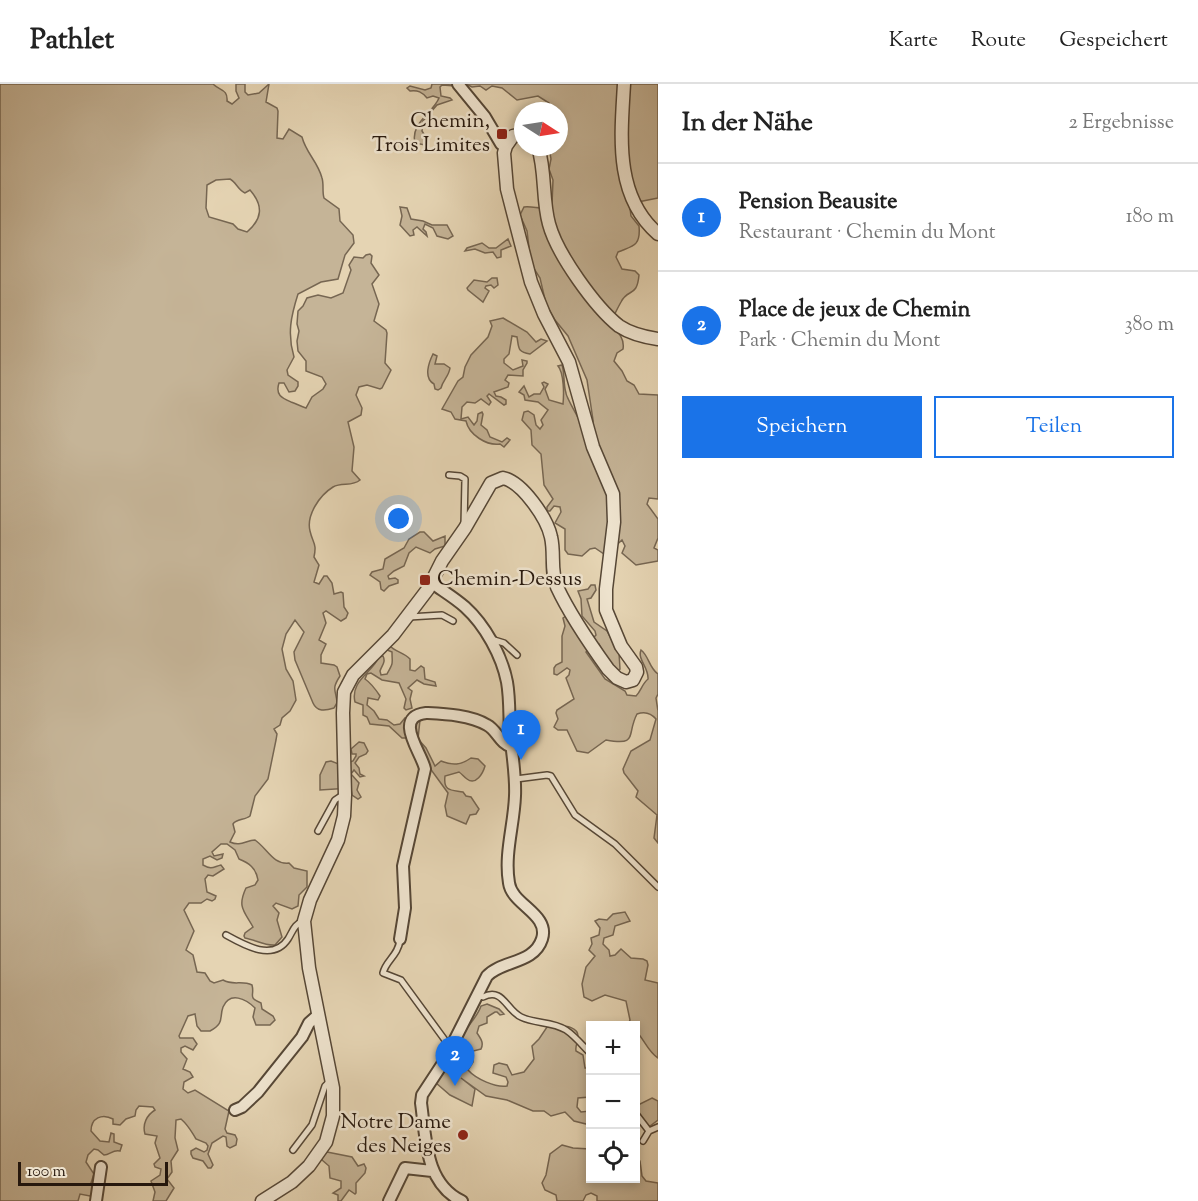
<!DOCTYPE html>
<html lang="de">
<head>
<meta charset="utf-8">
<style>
  :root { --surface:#fff; --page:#f6f6f6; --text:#222; --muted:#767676; --line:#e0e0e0; --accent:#1a73e8 }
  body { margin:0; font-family:"Sorts Mill Goudy",serif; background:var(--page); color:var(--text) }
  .controls { position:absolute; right:18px; bottom:18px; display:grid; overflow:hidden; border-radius:0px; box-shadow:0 3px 9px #0003 }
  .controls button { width:54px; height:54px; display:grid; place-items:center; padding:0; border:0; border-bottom:2px solid var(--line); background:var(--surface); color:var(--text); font:30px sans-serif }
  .compass { position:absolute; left:514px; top:18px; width:54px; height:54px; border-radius:50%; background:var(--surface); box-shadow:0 3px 9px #0003; rotate:102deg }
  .scale { position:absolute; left:18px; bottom:15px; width:150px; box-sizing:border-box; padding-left:6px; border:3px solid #27180d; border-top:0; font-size:16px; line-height:21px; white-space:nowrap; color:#27180d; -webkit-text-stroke:4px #eee3ce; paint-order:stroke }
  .you { position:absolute; left:399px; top:435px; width:21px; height:21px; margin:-15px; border:4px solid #fff; border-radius:50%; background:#1a73e8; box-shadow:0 0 0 9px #1a73e833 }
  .badge { display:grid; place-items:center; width:39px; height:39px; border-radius:50%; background:var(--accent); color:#fff; font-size:20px; font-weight:700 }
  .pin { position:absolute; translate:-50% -50px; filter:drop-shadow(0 2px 3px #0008) }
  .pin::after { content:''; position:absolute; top:32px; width:21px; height:18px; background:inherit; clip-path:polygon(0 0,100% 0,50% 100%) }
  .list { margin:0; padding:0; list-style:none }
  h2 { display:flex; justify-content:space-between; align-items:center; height:78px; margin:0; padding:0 24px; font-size:26px }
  h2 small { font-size:20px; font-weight:400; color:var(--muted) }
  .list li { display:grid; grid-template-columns:39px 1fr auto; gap:18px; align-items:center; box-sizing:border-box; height:108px; padding:0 24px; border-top:2px solid var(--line) }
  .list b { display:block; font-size:22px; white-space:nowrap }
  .list p { margin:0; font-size:20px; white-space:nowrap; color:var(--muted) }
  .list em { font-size:20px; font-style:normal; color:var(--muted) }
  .actions { display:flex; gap:12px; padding:18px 24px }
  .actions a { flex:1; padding:14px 0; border:2px solid var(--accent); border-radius:0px; text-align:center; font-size:21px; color:var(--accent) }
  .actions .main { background:var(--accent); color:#fff }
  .icon { flex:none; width:33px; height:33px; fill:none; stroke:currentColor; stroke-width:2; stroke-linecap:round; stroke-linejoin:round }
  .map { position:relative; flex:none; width:658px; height:1117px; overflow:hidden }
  header { display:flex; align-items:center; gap:36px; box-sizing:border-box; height:84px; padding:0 30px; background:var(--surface); border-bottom:2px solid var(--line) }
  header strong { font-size:28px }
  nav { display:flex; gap:33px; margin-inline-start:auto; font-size:21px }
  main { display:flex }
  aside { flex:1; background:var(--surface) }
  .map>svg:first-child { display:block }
  .green { fill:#c5b497; stroke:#766652; stroke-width:1.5; fill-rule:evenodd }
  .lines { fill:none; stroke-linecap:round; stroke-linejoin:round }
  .service-casing { stroke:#564736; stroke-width:8 }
  .minor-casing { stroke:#564736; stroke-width:14 }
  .tertiary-casing { stroke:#564736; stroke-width:15 }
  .service { stroke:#eee3ce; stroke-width:5 }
  .minor { stroke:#eee3ce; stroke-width:10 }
  .tertiary { stroke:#eee3ce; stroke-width:12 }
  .poi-dot { fill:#8f2418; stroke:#eee3ce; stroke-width:2 }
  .labels { text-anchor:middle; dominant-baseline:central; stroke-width:5; stroke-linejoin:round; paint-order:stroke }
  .poi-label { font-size:21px; fill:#27180d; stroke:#eee3ce; text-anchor:end }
</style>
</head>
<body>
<header>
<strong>Pathlet</strong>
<nav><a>Karte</a><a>Route</a><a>Gespeichert</a></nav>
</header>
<main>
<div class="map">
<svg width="658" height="1117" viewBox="0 0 658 1117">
  <rect width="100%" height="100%" fill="#e5d4b3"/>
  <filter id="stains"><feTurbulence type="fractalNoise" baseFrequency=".00333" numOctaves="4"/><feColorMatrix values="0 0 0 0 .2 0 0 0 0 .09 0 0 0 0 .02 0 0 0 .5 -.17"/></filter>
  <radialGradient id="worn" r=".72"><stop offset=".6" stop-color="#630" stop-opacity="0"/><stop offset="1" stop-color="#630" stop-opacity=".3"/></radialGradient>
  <path class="green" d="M0 0H213C220 7 228 5 227 17L232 20 239 14 236 7V0H245V8L248 11 259 9 269 0 266 18 277 24 278 27 277 54 283 55 289 45 302 53C306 69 318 78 322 94 324 100 322 108 324 114L339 125 340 137 353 151 354 159 345 171 338 195 321 198 298 210C291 232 287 250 294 273L287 286 288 291 298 298V302L295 307 289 308 284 299H279C275 311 282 314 291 318 297 320 300 322 306 324L312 313 323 305 326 300 322 293 306 287V277L298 267 297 257 299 247 297 240 298 227 303 222 307 214 318 211 331 214 343 209 351 186 349 181 354 173 363 174 366 171 370 170 372 172 371 179 379 191 372 200 379 220 374 237 386 246 387 249 385 279 391 286 382 304 380 305 367 301 359 303 356 311 362 324 361 331 348 338 354 363 352 387 360 396C352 403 342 398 333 403 320 411 306 431 310 447 313 460 317 459 314 473L319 481 314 498 319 500 324 492H327L332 499 334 510 341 508 343 509 344 523 348 529 346 534 341 537 326 527 323 529 326 539 319 556 326 560 321 571V579L334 581 337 583 340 592C331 606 336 605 337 619L334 624C325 627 317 628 313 619L295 576 294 568 304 548 295 536 286 550 282 565 286 585 293 597 296 616 290 627 282 634 280 641 274 645 277 650 276 656 268 695 255 712 250 732C245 736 236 735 233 740L235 748 230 758C241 763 246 756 255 756 267 764 273 781 289 779L294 784 307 787V803L299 811 298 822 292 825 276 819 273 822 279 829 277 836 282 853 275 861C265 862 256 856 245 854L244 852 245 849 253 843C244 827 237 823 246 804L255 801 258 796C256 784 249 779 239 775L235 766 227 760H221L212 768 214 772 223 770 222 774 217 776 210 772 203 775V781C212 786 213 783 221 781L224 785 213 792 208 791 205 795 207 808 216 812 215 815 212 817 207 815 201 819H189L184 826 194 847 186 866 193 871 197 888 205 889 210 897 214 899 223 896C233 902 242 896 252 901 255 912 247 913 261 919L262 925 273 932 275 936 270 941H256L253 933 255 924C246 915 230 907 223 923 219 934 225 939 210 947H201L197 942 195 930 188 932 179 952 180 954H193L197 960 193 966 185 962 181 964V968L187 975 183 985 190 988 193 993 184 998 183 1005 188 1009 195 1006 229 1027 225 1045 227 1049 235 1051 237 1055 236 1061 230 1064 227 1062 226 1053 223 1052 212 1059 208 1070 213 1081 211 1084H208L203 1077 193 1074 191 1070V1067L196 1064 204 1068 207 1066 208 1062 206 1059 196 1055C191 1047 189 1042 181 1035L176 1036 175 1054 178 1066 171 1077 172 1088 167 1095 174 1104 166 1117H153L155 1108 151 1097 160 1091 161 1085 155 1083 154 1080 160 1074 155 1059 157 1052 145 1050C142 1040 147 1031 155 1026L153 1023 139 1022 136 1026 135 1032 126 1035 120 1041 113 1040V1035C102 1029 91 1034 91 1047L100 1057 109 1058 111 1049 114 1050V1058L122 1061 120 1067C113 1065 110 1071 104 1071L98 1066 94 1065 88 1071 86 1078 94 1090 91 1099 94 1105 93 1110 90 1112 80 1110 78 1117H0ZM230 95C236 98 238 106 245 109L250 106C264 122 262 135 247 148L238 145 233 140 209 133 206 124 207 101 216 96Z
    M432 0H455V2L442 1 440 3 441 12 450 14 452 16 437 21 423 37 422 47 427 55 425 61 415 59C410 39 433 29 439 14L433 12 427 14C422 8 418 6 410 7L407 4 410 2 425 6 431 4Z
    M466 0H658V114L638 118 630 124 631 132 639 142C641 163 632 162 618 168L616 173 622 185 635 187 639 191C637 214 628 204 621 218 617 225 614 232 610 239 617 247 625 254 623 265L617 269 614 277 622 287 627 297 634 301 639 310 658 311V415L649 414 647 420 658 435V454L654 464 658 466V477L636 481 622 469 625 462 622 456 607 470H604L595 464 590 465 582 472 568 470 565 466V445L555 439 561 428 560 423 554 422 550 427H547V423L553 415 544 401 541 370 532 361 531 346 522 336 524 328 528 327 534 331 536 341 540 345 543 341 541 336 548 326 538 318 525 316 524 311 519 308 524 302 529 313 534 310H540L544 303 542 299 544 298 548 300 545 305 549 316 563 320C564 310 564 289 558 282L562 281C565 290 563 299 566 309 566 313 578 333 581 339L593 341V336L587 296 568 252 555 236 546 220 540 194 531 180 527 147 520 131 524 123C534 122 542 126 551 123L552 120 553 96 549 85 551 75 549 63H559V27H549V19L538 12 517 16 502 4 492 2 486 6 480 2 472 3Z
    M400 123 407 124 411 135 423 137 432 141H447L453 152 448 155 437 152 433 144 425 140 423 145 426 148 427 152 417 143 413 146 414 151 410 152 400 141 402 132Z
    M508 155 511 162 501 166V173L497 174 493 168 485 169 475 165 465 167 467 164 482 159 489 164H496Z
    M492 194H497L498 201 494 204 491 201 486 202 485 204 489 207 483 218 468 206 467 204 474 196 487 198Z
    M503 234 527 248 536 258 541 255 547 257 530 270C517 268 519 264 517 253L512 252 509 270 504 275V279L513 286 523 282 522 276 527 277V279L523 286V292L508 291 505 296 509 299 508 303 494 308 496 312 501 313 506 316V320L504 321 489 310 487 312 491 318 489 321 481 315 475 319 467 318 462 323 461 335 468 333 474 341 477 337 478 330 482 328 483 330 481 341 487 346 490 353 502 358 507 354 510 356 504 363 500 360C487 362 469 351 466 337L455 335 451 328 442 325 458 297 463 293 465 283 471 271 488 253 492 242 490 237Z
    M433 270 437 272 435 280H444L450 284C449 292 443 296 441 304L438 306 435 305 434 300C423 294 429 278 433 270Z
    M420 448H424L433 457 445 452V462L435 465 430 469 416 463 409 469 404 482 394 487 388 492 389 495 395 494 398 496V499L389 502 384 507 381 505 380 498 370 491 372 488 383 485 385 475 404 464 409 455Z
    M591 501H595L596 506 591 514 587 515 594 538 607 547 619 569 620 585 617 587 603 568 599 560 592 561 586 568 605 595 625 607 627 611 636 612C641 607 642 600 648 595 649 584 637 575 641 566 649 572 649 584 658 590V610L656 614 658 627V759L654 754 657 731 636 713 638 707 624 689 623 685 631 667 650 656 656 635C651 629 645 627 637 630 626 651 639 662 606 656L588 669 577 667 567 646H558L554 643 558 635 556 629 557 626 574 615 566 594 569 591 570 586 567 584 557 591 554 590V584L556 581 562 578V552L565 542 563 534 566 532C577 548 575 546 593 554L596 551 595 547 582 532 581 515 578 507 588 505Z
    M389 561C395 568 403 568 410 575V586L415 587 421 582 424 584 425 595 435 598 436 602 424 600 417 596 408 604 412 607 410 615 412 624 406 626 404 624 406 615 399 599 382 596 371 589 367 590 365 595C371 599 376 606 380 612L378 616 368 614 367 621 374 627 379 635 387 636 394 641 400 640 405 634 415 638 420 636 418 655 426 664 435 682 441 677C453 682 461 681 471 674L478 675 485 682C483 689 476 702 467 695 464 693 462 690 459 688L445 692C443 708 452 706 463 708L466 712 471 713 479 725 476 730 470 731 466 740 447 732 445 722 448 709 408 654H402L389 642 370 640 367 633 363 631V621L355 618C350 597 372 589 379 573L383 572C386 578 382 581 380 587L381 591 387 590C394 577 392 581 392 568L385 565Z
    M359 658 364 659 368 667 366 670 359 673 355 679 359 684 360 690 364 692 360 693 354 686 351 690 359 699 357 706 361 713 358 715 352 711 351 704 320 706V691L326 678 331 677 341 681 353 677 356 672V670H352L351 665Z
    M625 828 630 837 615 842 613 851 604 854 603 860 609 866 610 872 615 871 621 865 631 874 643 875 647 877 648 881 645 896 658 899V974C648 968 644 955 636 947V942L628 941 630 936 626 917 605 911 592 917 584 913 582 900 586 883 595 872 589 866 592 860 591 854 599 851 600 844 595 837 599 835 607 836 613 830Z
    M487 920 499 925 504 930 500 931 497 928H495L487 933V939L479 942 477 949C481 955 484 959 481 965L473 967V978L468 986C476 995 496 1004 507 1002L508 998 506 993 493 989 494 981 499 979 507 981 512 991 524 988 534 975 532 962 539 955 549 940C557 942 579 940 578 953 578 959 575 961 576 967L583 971 585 984H590V1013L578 1014 577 1023 581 1028 590 1027V1041L574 1037 565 1028 551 1032 544 1027H533L507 1016 486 1012 461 994 475 1005 472 1022 450 1011 436 999 446 985 458 992 457 981 450 976V973L455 974 457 973C453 952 475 940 481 922Z
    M652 1014 658 1017V1036L650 1042H643L636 1035V1022Z
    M562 1061 573 1064 590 1065V1094H636L637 1074 640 1077 642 1092 646 1097 658 1099V1117H597V1112L591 1109 586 1111 583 1117H557L556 1111 545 1106 542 1099 546 1091 550 1070Z
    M327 1068 352 1073 358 1082 364 1080 366 1084 365 1089 356 1099V1109L355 1110 349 1106 341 1117H338V1111L333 1109 341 1104V1097L330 1094 329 1082 322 1076 323 1070Z"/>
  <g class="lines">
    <defs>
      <path id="service" d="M449 391 460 392 465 395 464 442
        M409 533 442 531 453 537
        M491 555 504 559 517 571
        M516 695 547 691 551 692 575 731 615 760 658 803
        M318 747 335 716 344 710
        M226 851C244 861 273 878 288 855 293 847 294 840 304 837
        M400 856C398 872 386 876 383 889L401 896 450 963
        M477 911 483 913C503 903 506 926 521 933 535 940 552 937 566 946 575 952 583 962 590 969
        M636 1030 649 1047
        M643 1057 649 1047 658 1043
        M293 1066 312 1041 325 1002 331 996"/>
      <path id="minor" d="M458 0 485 33 501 60 506 62
        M432 499C443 507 455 514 465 523 485 541 502 572 507 598 510 615 509 632 510 649 512 670 516 691 515 712 514 741 504 770 509 799 512 821 550 830 542 855 534 880 502 876 487 892L443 979 422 1011 421 1019C426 1054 425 1100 462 1117
        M400 855 405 824 403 782 425 685C422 669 392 633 426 629 445 630 470 631 487 641 497 646 500 660 512 663
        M235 1026 242 1023 258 1008 302 953 309 939 318 931
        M96 1117 101 1083
        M389 1117 405 1084 432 1087"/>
      <path id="tertiary" d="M624 0C621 52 614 112 658 150
        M538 63C546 88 542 115 549 140 557 170 595 223 619 242 631 250 644 253 658 255
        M262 1117 292 1098 309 1082 326 1058 333 1032V1004L309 884 304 837 310 816 338 756 344 732 345 711 343 629 344 608 353 591 393 551 428 505 442 477 465 444 491 399 503 394C522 398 547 434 551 453 555 470 550 486 557 503 570 531 590 560 608 585L617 594 626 598 633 596 637 588 636 583 621 562 606 526V505L614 438 613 410 593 363 569 278 544 230 531 198 507 105 504 69 506 62 513 52 523 50"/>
    </defs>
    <use href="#service" class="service-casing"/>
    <use href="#minor" class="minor-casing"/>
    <use href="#tertiary" class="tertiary-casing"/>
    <use href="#service" class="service"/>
    <use href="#minor" class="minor"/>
    <use href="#tertiary" class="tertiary"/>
  </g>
  <g class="poi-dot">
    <rect x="496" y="44" width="12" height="12" rx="3"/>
    <rect x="419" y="490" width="12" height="12" rx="3"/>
    <circle cx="463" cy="1051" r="6"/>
  </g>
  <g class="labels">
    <g class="poi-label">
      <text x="490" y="38">Chemin,<tspan x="490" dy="24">Trois Limites</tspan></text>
      <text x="437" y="496" text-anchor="start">Chemin-Dessus</text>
      <text x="451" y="1039">Notre Dame<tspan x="451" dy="24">des Neiges</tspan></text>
    </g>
  </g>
  <rect width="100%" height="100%" filter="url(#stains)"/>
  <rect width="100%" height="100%" fill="url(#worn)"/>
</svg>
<div class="controls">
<button>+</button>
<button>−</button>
<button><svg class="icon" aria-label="locate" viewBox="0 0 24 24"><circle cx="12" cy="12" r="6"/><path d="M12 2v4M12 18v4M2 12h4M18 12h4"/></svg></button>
</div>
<svg class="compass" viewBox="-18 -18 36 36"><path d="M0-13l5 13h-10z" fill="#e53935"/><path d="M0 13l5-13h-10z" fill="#767676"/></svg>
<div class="scale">100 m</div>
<div class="you"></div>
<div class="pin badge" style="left:521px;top:676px">1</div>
<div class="pin badge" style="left:455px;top:1002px">2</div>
</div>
<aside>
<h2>In der Nähe<small>2 Ergebnisse</small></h2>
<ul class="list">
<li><span class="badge">1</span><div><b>Pension Beausite</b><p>Restaurant · Chemin du Mont</p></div><em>180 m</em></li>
<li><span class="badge">2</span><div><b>Place de jeux de Chemin</b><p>Park · Chemin du Mont</p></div><em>380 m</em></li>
</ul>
<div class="actions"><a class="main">Speichern</a><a>Teilen</a></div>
</aside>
</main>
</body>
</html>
